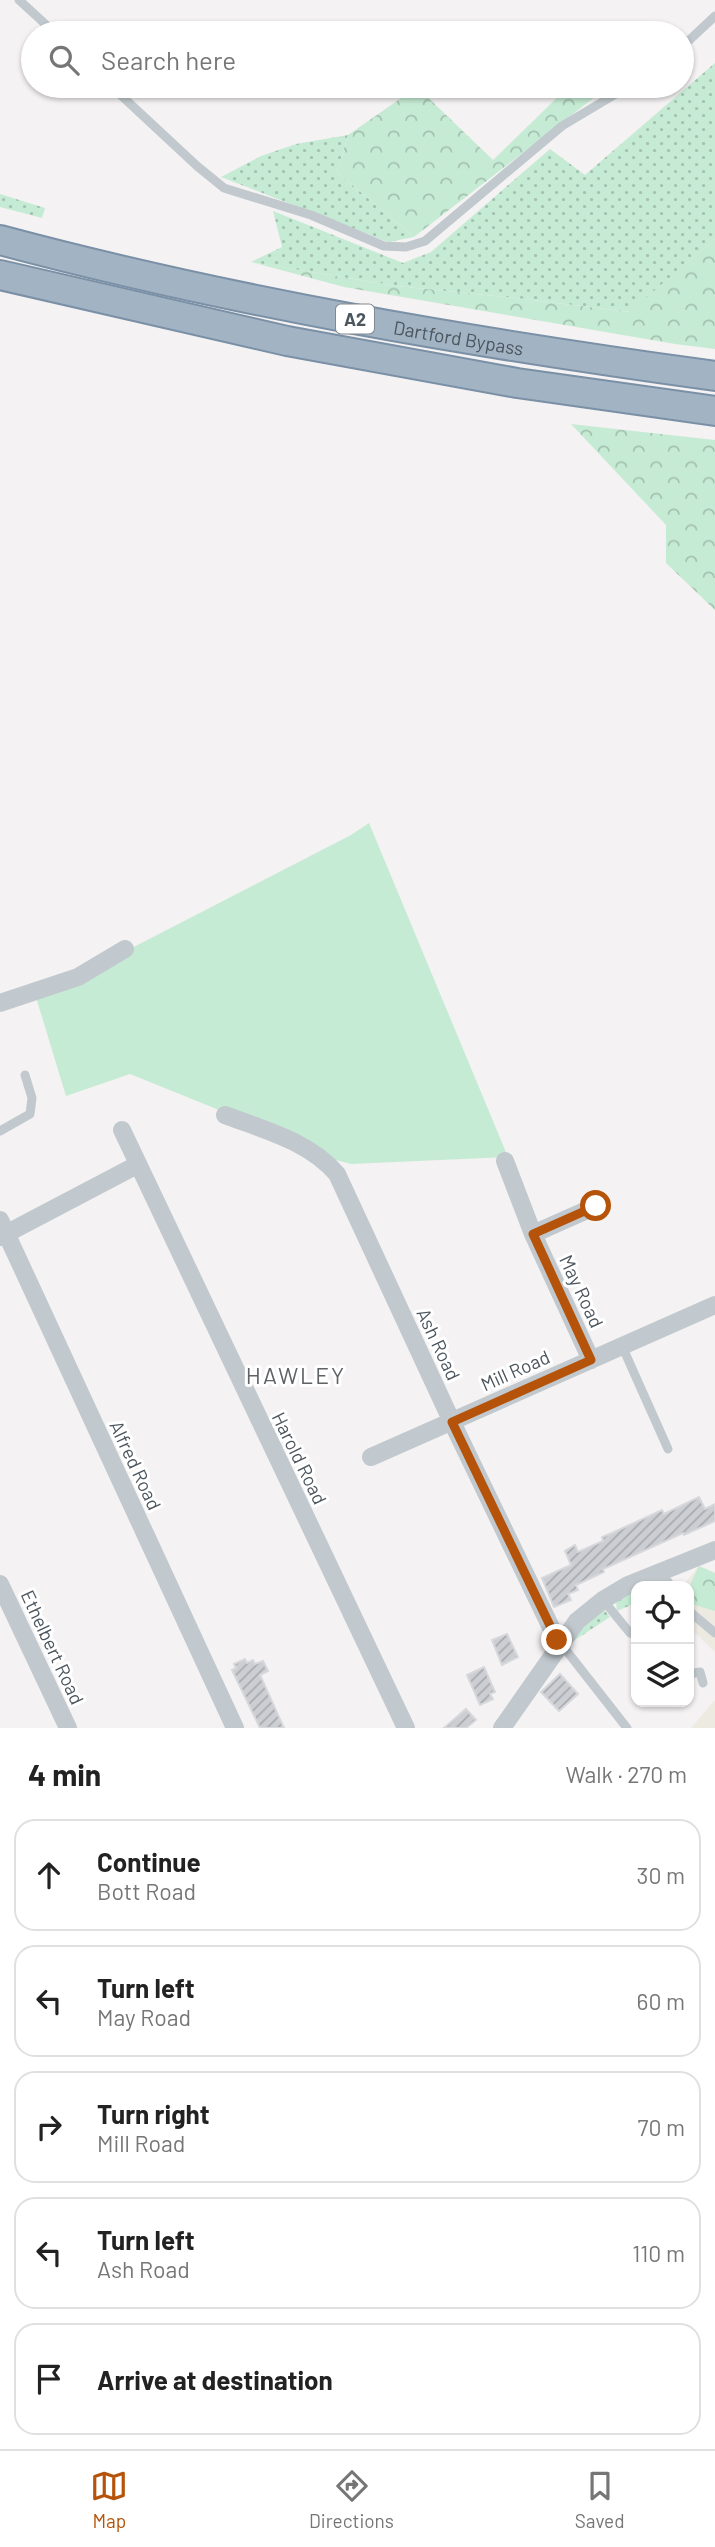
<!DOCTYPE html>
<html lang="en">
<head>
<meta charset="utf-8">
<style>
  :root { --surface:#fff; --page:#f6f6f6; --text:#222; --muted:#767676; --line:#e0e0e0; --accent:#b45309 }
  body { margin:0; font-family:Barlow,sans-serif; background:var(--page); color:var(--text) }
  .controls { position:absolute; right:21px; bottom:21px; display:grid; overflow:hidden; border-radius:14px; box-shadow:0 2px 5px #0004 }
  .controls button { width:63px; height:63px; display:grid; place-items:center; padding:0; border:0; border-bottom:2px solid var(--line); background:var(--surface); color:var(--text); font:35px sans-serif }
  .stop { position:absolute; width:21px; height:21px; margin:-16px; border:5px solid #b45309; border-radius:50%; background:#fff }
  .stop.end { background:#b45309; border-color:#fff; box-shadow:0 2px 7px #0008 }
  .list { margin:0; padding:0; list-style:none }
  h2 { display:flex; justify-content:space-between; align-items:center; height:91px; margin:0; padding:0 28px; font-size:30px }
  h2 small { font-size:23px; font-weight:400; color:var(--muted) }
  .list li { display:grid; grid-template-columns:46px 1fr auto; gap:21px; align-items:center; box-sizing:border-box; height:112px; margin:0 14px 14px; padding:0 14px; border:2px solid var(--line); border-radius:21px }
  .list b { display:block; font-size:26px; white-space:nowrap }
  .list p { margin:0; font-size:23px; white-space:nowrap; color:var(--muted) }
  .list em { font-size:23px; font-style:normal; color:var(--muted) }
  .icon { flex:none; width:38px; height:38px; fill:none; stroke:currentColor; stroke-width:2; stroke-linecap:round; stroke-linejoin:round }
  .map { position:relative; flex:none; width:715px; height:1728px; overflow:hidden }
  .search { position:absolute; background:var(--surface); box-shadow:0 2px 5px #0004; left:21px; right:21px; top:21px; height:77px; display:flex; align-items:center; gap:18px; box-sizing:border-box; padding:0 24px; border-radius:38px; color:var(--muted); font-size:26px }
  .sheet { height:721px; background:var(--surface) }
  nav { display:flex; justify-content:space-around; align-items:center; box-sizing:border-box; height:98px; border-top:2px solid var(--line); background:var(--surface); font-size:19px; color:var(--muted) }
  nav a { display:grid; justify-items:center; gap:4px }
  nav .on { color:var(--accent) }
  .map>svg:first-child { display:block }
  .commercial { fill:#edeae2 }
  .grass { fill:url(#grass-dots) }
  .forest { fill:url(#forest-crowns) }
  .green { fill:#c6ebd4 }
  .building { fill:url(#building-hatch); stroke:#d6d8dc; stroke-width:2 }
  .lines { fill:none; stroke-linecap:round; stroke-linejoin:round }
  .trunk-casing { stroke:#7a90a6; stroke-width:32 }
  .service { stroke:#c1c9ce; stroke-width:9 }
  .minor { stroke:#c1c9ce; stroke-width:18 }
  .trunk { stroke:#a2b3c4; stroke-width:28 }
  .route { stroke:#b45309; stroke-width:9 }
  .labels { text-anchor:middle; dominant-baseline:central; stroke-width:6; stroke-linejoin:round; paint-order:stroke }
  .shield { fill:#fff; stroke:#81888e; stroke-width:2 }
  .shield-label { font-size:18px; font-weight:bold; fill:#4b555d }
  .street-label { font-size:19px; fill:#4b555d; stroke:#fff }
  .quarter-label { font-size:23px; letter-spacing:2px; fill:#5f6266; stroke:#fff }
</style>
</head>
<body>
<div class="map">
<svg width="715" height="1728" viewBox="0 0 715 1728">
  <defs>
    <pattern id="grass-dots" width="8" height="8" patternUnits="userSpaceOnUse" patternTransform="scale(1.75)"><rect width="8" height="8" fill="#c6ebd4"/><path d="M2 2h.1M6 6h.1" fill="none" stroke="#a3c1af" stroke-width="1.8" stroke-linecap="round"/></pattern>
    <pattern id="forest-crowns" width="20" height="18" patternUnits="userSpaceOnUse" patternTransform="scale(1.75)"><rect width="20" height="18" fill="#c6ebd4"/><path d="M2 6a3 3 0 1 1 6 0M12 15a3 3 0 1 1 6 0" fill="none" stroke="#a3c1af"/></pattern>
    <pattern id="building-hatch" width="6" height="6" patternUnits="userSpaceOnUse" patternTransform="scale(1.75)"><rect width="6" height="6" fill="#ccced3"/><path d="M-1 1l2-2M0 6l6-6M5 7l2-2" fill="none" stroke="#a8aaae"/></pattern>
  </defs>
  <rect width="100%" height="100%" fill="#f4f2f2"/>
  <path class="commercial" d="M699 1566 715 1573V1652L689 1627V1586H683Z
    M715 1700V1728H691Z"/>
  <path class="grass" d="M715 63V239L630 312 524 299 397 286 251 262 282 247 273 211 403 263 431 252 550 149 585 175Z
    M348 135 337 172 414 237 388 242 221 177 261 156 296 144Z
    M0 194 45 208 42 218 0 207Z
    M636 1590V1603L617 1611 616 1600Z
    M602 1607 610 1617 566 1646 586 1619Z"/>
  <path class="forest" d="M569 86H609L414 237 337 172 348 135 417 87 493 160Z
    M715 239V349L675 344 344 287 251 262 397 286 524 299 629 312Z
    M571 424 715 440V610L666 563V525Z
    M699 1566 715 1573V1611L691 1604C685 1590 693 1579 699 1566Z"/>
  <path class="green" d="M369 823 508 1157 351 1164 324 1157 303 1144 130 1074 66 1096 35 994 122 953 351 835Z"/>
  <path class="building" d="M699 1497 705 1509 715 1504V1521L684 1535 683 1533 603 1569 604 1572 576 1585 578 1590 568 1594 571 1600 554 1607 542 1578 571 1565 565 1551 575 1545 578 1552 603 1541 602 1537 612 1533 662 1510 664 1514Z
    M507 1634 518 1657 502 1665 492 1640Z
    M245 1659 247 1663 253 1660 255 1664 263 1661 268 1671 260 1675 284 1728H260L232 1670 236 1668 234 1664Z
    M484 1667 495 1692 490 1694 493 1699 480 1705 467 1675Z
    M560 1674 578 1694 559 1711 541 1692Z
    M466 1709 476 1720 466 1728H444Z"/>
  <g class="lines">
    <defs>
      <g id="trunk">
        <path id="s1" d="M0 240C235 303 475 343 715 376"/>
        <path d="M0 275 287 341 517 383 715 411"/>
      </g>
    </defs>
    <use href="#trunk" class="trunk-casing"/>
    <path class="service" d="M19 0 55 33
      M682 47 715 16
      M111 86 197 166 224 188 311 215 384 246 406 247 425 241 562 126 629 86
      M0 1131 30 1114 32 1098 25 1075
      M622 1346 668 1449
      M661 1572 671 1586
      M603 1600 630 1633 636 1635
      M689 1611 715 1633
      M562 1645 627 1728
      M689 1674 700 1672 703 1683"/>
    <path class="minor" d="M0 1003 78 977 125 949
      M225 1115C264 1130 309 1141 337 1174L452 1422 557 1640 562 1645
      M122 1130 406 1728
      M505 1161 533 1234 591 1360
      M0 1220 235 1728
      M533 1234 596 1206
      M0 1237 137 1165
      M371 1457 715 1305
      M0 1584 68 1728
      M502 1728 577 1621 603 1600 628 1585 715 1550"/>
    <use href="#trunk" class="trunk"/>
  </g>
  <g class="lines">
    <path class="route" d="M557 1640 452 1422 591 1360 533 1234 596 1206"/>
  </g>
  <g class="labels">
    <rect class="shield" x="336" y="304.5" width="38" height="29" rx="5"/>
    <g class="shield-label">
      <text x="355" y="319">A2</text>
    </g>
    <g class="street-label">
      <text stroke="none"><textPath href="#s1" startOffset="469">Dartford Bypass</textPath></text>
      <text transform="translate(582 1291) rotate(65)">May Road</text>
      <text transform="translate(439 1344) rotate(65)">Ash Road</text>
      <text transform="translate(515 1370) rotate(-24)">Mill Road</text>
      <text transform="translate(300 1458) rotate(64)">Harold Road</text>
      <text transform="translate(136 1465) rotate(65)">Alfred Road</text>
      <text transform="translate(53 1647) rotate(65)">Ethelbert Road</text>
    </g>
    <g class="quarter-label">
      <text x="296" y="1375">HAWLEY</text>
    </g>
  </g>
</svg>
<div class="controls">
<button><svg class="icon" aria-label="locate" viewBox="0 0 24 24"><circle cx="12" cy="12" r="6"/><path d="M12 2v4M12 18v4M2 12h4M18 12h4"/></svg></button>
<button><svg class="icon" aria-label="layers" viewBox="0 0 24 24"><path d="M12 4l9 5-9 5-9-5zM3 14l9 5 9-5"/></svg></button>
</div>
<div class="stop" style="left:596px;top:1206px"></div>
<div class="stop end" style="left:557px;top:1640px"></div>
<div class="search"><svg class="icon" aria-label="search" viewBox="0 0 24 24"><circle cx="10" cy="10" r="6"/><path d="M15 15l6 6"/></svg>Search here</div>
</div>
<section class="sheet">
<h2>4 min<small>Walk · 270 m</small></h2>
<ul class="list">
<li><svg class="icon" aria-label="ahead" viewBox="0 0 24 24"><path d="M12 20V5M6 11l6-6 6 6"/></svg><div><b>Continue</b><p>Bott Road</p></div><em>30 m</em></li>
<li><svg class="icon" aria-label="left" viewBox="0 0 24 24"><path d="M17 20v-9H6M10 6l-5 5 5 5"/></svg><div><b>Turn left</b><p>May Road</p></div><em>60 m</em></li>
<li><svg class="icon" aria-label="right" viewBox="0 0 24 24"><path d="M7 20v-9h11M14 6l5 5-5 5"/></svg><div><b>Turn right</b><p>Mill Road</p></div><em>70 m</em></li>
<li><svg class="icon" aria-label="left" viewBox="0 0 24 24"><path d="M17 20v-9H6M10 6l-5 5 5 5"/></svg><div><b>Turn left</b><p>Ash Road</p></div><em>110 m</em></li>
<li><svg class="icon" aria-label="arrive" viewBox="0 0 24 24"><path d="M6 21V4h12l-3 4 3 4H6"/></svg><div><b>Arrive at destination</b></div></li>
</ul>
</section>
<nav>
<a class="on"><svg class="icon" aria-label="map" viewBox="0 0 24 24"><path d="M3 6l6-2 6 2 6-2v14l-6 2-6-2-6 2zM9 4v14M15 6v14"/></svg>Map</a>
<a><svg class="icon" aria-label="directions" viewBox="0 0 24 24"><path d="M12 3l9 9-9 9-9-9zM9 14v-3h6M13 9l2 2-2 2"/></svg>Directions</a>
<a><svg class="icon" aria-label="saved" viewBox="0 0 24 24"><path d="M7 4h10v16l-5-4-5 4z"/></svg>Saved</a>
</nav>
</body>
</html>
